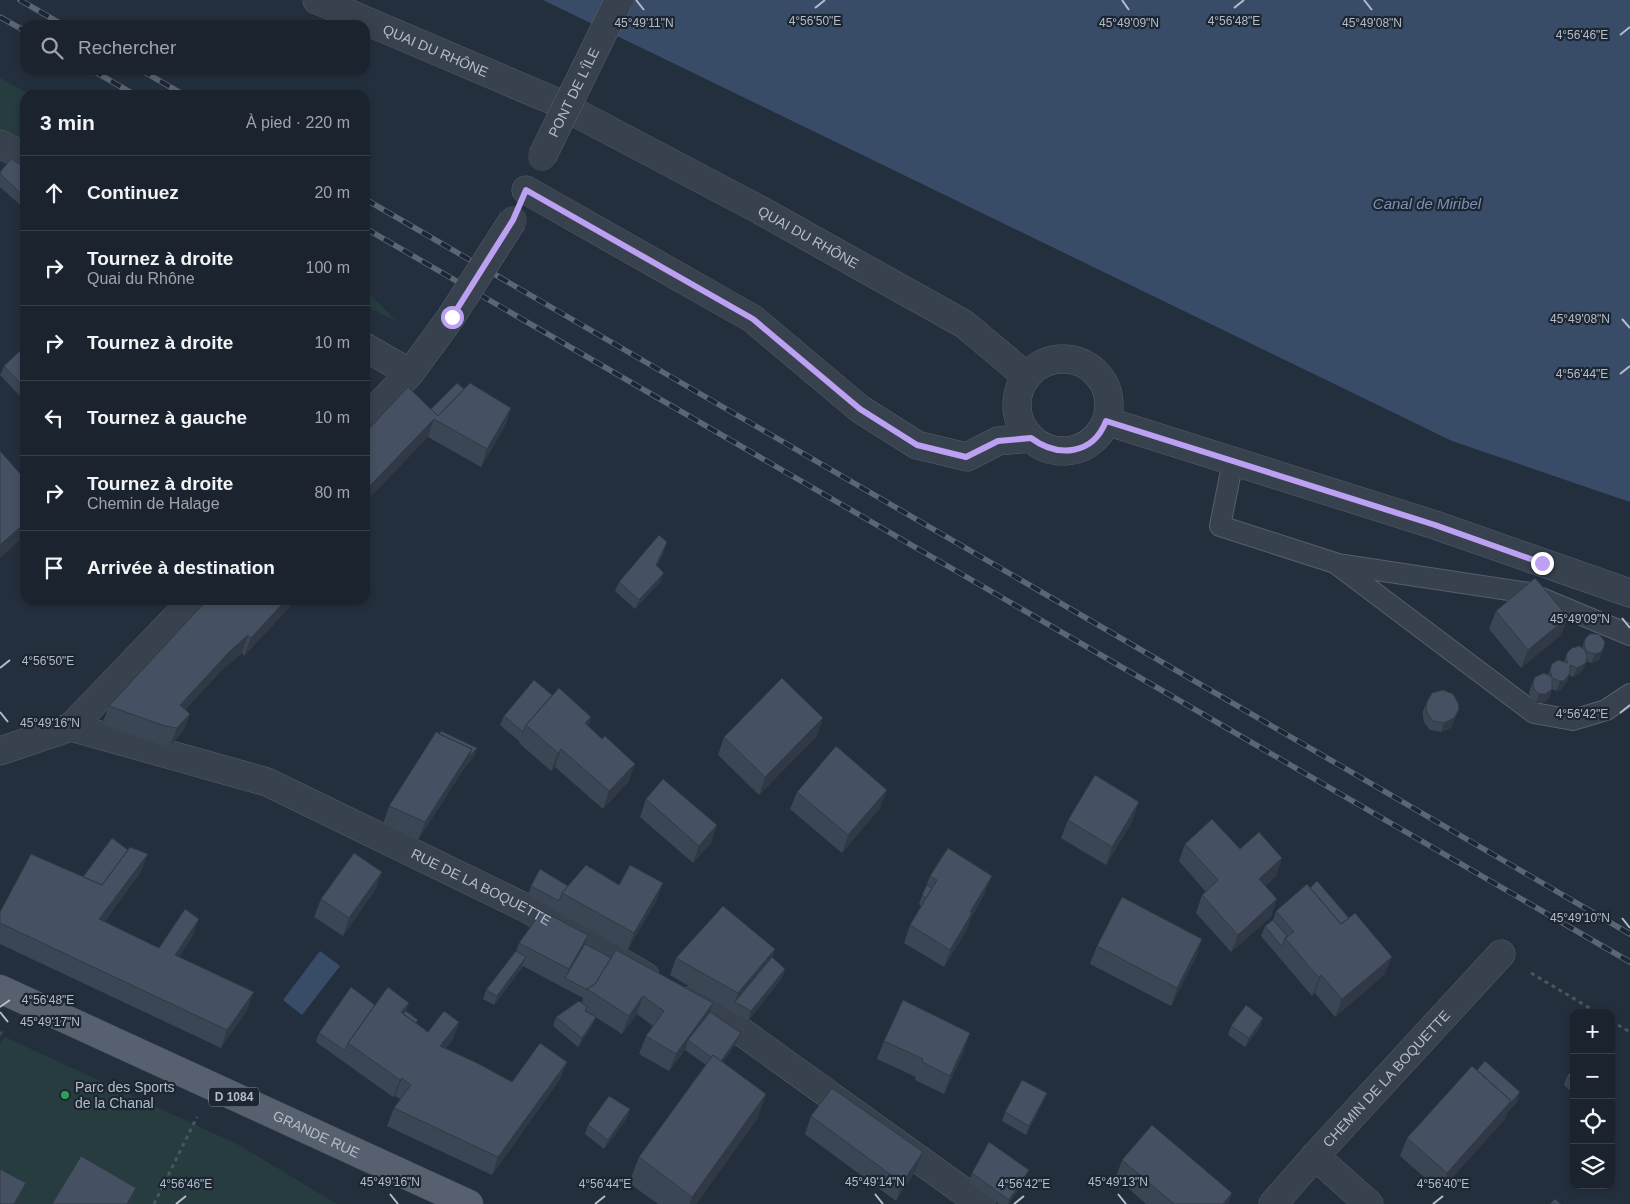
<!DOCTYPE html>
<html lang="fr">
<head>
<meta charset="utf-8">
<style>
  :root { --surface:#1b232e; --page:#242b36; --text:#f1f3f6; --muted:#a0a4aa; --line:#39404a }
  body { margin:0; font-family:Helvetica,sans-serif; background:var(--page); color:var(--text) }
  .controls { position:absolute; right:15px; bottom:15px; display:grid; overflow:hidden; border-radius:10px; box-shadow:0 2px 8px #0003 }
  .controls button { width:45px; height:45px; display:grid; place-items:center; padding:0; border:0; border-bottom:1px solid var(--line); background:var(--surface); color:var(--text); font:25px sans-serif }
  .stop { position:absolute; width:15px; height:15px; margin:-11px; border:4px solid #bca0f2; border-radius:50%; background:#fff }
  .stop.end { background:#bca0f2; border-color:#fff; box-shadow:0 1px 5px #0008 }
  .list { margin:0; padding:0; list-style:none }
  h2 { display:flex; justify-content:space-between; align-items:center; height:65px; margin:0; padding:0 20px; font-size:21px }
  h2 small { font-size:16px; font-weight:400; color:var(--muted) }
  .list li { display:grid; grid-template-columns:32px 1fr auto; gap:15px; align-items:center; box-sizing:border-box; height:75px; padding:0 20px; border-top:1px solid var(--line) }
  .list b { display:block; font-size:19px; white-space:nowrap }
  .list p { margin:0; font-size:16px; white-space:nowrap; color:var(--muted) }
  .list em { font-size:16px; font-style:normal; color:var(--muted) }
  .icon { flex:none; width:28px; height:28px; fill:none; stroke:currentColor; stroke-width:2; stroke-linecap:round; stroke-linejoin:round }
  .map { position:relative; flex:none; width:1630px; height:1204px; overflow:hidden }
  .search { position:absolute; background:var(--surface); box-shadow:0 2px 8px #0003; left:20px; top:20px; width:350px; height:55px; display:flex; align-items:center; gap:12px; box-sizing:border-box; padding:0 18px; border-radius:15px; color:var(--muted); font-size:19px }
  .panel { position:absolute; background:var(--surface); box-shadow:0 2px 8px #0003; left:20px; top:90px; width:350px; height:515px; border-radius:15px }
  .map>svg:first-child { display:block }
  .green { fill:#263c3f }
  .water { fill:#394c67 }
  .lines { fill:none; stroke-linecap:round; stroke-linejoin:round }
  .lane-casing { stroke:#565f6c; stroke-width:22 }
  .street-casing { stroke:#565f6c; stroke-width:29 }
  .primary-casing { stroke:#414a57; stroke-width:29 }
  .path { stroke:#44595c; stroke-width:3; stroke-dasharray:4 4; stroke-linecap:butt }
  .lane { stroke:#38414e; stroke-width:20 }
  .street { stroke:#38414e; stroke-width:28 }
  .primary { stroke:#56606e; stroke-width:28 }
  .rail-casing { stroke:#5a6575; stroke-width:5.5 }
  .rail { stroke:#1d2633; stroke-width:4; stroke-dasharray:11; stroke-linecap:butt }
  .street-bridge-casing { stroke:#565f6c; stroke-width:29; stroke-linecap:butt }
  .street-bridge { stroke:#38414e; stroke-width:28 }
  .wall { fill:#3b4654 }
  .shaded-wall { fill:#303945 }
  .building { fill:#455162; stroke:#303945 }
  .route { stroke:#bca0f2; stroke-width:6 }
  .ticks { fill:none; stroke:#b4bcc9; stroke-width:2 }
  .leisure-dot { fill:#2e9e5b; stroke:#1d2633; stroke-width:2 }
  .labels { text-anchor:middle; dominant-baseline:central; stroke-width:4.5; stroke-linejoin:round; paint-order:stroke }
  .shield { fill:#1d2633; stroke:#878f9c; stroke-width:1 }
  .shield-label { font-size:12px; font-weight:bold; fill:#b4bcc9 }
  .street-label { font-size:14px; fill:#b4bcc9; stroke:#1d2633 }
  .poi-label { font-size:14px; fill:#b4bcc9; stroke:#1d2633; text-anchor:start }
  .water-label { font-size:15px; font-style:italic; fill:#7c92b1; stroke:#1d2633 }
  .ticks-label { font-size:12px; text-anchor:middle; fill:#b4bcc9; stroke:#1d2633; stroke-width:4.5; stroke-linejoin:round; paint-order:stroke }
</style>
</head>
<body>
<div class="map">
<svg width="1630" height="1204" viewBox="0 0 1630 1204">
  <rect width="100%" height="100%" fill="#242f3e"/>
  <path class="green" d="M0 78 31 95H25V141L0 129Z
    M365 289 396 321 365 306Z
    M5 1037 239 1145 337 1204H0V1044Z"/>
  <path class="water" d="M543 0H1630V502L1452 441Z
    M320 951 340 966 302 1015 283 1000Z"/>
  <g class="lines">
    <defs>
      <path id="lane" d="M1233 461 1220 526 1335 563 1534 713 1573 720 1606 710 1630 694
        M1337 564 1529 593 1630 635"/>
      <g id="street">
        <path id="s1" d="M317 0 554 101"/>
        <path id="s2" d="M580 115 760 210 964 324 1026 376"/>
        <path d="M0 144 25 157"/>
        <path d="M526 190 753 319 860 409 917 445 967 457 998 441 1031 438"/>
        <path d="M365 347 410 373"/>
        <circle cx="1063" cy="405" r="46"/>
        <path d="M365 420 410 373 451 317"/>
        <path d="M1106 421 1435 525 1630 593"/>
        <path id="s3" d="M71 727 267 782 524 907 645 976"/>
        <path d="M0 751 71 727 193 600"/>
        <path d="M689 1001 739 1030 981 1204"/>
        <path d="M1315 1156 1369 1204"/>
        <path id="s4" d="M1273 1204 1315 1156 1501 954"/>
      </g>
      <g id="primary">
        <path id="s5" d="M0 989 469 1204"/>
      </g>
    </defs>
    <use href="#lane" class="lane-casing"/>
    <use href="#street" class="street-casing"/>
    <use href="#primary" class="primary-casing"/>
    <path class="path" d="M1531 973 1598 1013
      M1611 1021 1630 1032
      M154 1204 197 1117"/>
    <use href="#lane" class="lane"/>
    <use href="#street" class="street"/>
    <use href="#primary" class="primary"/>
    <defs>
      <path id="rail" d="M20 0 63 25
        M0 17 25 31
        M92 70 135 95
        M141 70 184 95
        M365 199 1630 934
        M365 228 1630 962"/>
    </defs>
    <use href="#rail" class="rail-casing"/>
    <use href="#rail" class="rail"/>
    <defs>
      <g id="street-bridge">
        <path id="s6" d="M542 157 619 0"/>
        <path d="M451 317 513 220"/>
      </g>
    </defs>
    <use href="#street-bridge" class="street-bridge-casing"/>
    <use href="#street-bridge" class="street-bridge"/>
  </g>
  <path class="wall" d="M25 167V209L0 187V172Z
    M25 347V395L22 398 0 375 4 366Z
    M464 389 511 408 505 426 481 467 428 437 431 409Z
    M664 552 657 566 660 582 635 609 615 591 619 582Z
    M296 600 244 656 242 653 222 670 185 710 190 714 183 731 170 746 158 744 102 724 109 706Z
    M1496 611 1568 617 1561 635 1521 668 1489 629Z
    M1585 639 1600 658 1598 661 1591 663 1586 661 1582 672 1573 677 1569 675 1567 682 1560 690 1556 691 1552 689 1549 698 1543 703H1536L1531 699 1529 692 1535 677 1548 675 1552 664 1564 662 1567 653 1582 648Z
    M552 695 591 717 588 726 629 781 603 809 555 767 551 771 519 743 520 742 500 725 504 716Z
    M1427 702 1459 709 1451 728 1441 732 1430 730 1424 722 1423 716V711Z
    M817 736 759 795 718 755 724 737Z
    M477 748 474 757 465 767 418 840 383 824 389 806Z
    M887 790 880 808 842 853 790 809 797 792Z
    M646 799 711 843 693 863 640 817Z
    M1068 820H1133L1106 865 1061 838Z
    M1185 844 1240 849 1282 858 1276 876 1265 886 1271 917 1231 952 1196 913 1202 895 1206 892 1179 861Z
    M141 872 104 922 159 948 192 937 179 957 247 1010 221 1048 0 944V912L83 877Z
    M382 872 375 890 343 936 314 917 321 899Z
    M930 876 985 893 971 918 966 931 944 967 904 943 910 925 921 906 919 904Z
    M663 883 656 901 627 951 528 895 531 886 619 885Z
    M1276 911 1385 974 1335 1017 1315 993 1312 996 1261 936 1265 926 1273 920Z
    M1202 939 1196 957 1171 1006 1090 964 1097 946Z
    M519 943 585 944 611 958 713 1003 710 1012 741 1033 737 1042 723 1062 766 1094 757 1119 696 1204H658L629 1183 639 1157 706 1065 685 1050 669 1071 639 1054 646 1036 653 1026 637 1014 622 1034 586 1011 592 1026 578 1047 553 1026 556 1017 582 1003 583 998 523 966 494 1005 483 999 486 990 516 951Z
    M775 949 772 957 785 969 782 978 748 1021 670 975 676 958Z
    M409 1003 406 1011 417 1024 428 1032 459 1022 453 1039 446 1048 512 1082 567 1062 560 1079 492 1175 387 1126 394 1108 400 1099 395 1096 393 1097 316 1042 319 1033Z
    M1263 1018 1260 1027 1245 1047 1228 1035 1231 1026Z
    M884 1041 964 1051 944 1094 915 1080 916 1077 877 1059Z
    M1574 1069V1094L1564 1085 1567 1076Z
    M1047 1093 1043 1102 1026 1135 1002 1121 1005 1112Z
    M1517 1102 1507 1113 1505 1119 1440 1191 1400 1156 1407 1138Z
    M630 1109 627 1118 604 1149 585 1134 588 1125Z
    M811 1116 916 1170 896 1201 805 1134Z
    M1122 1160 1232 1193 1228 1204H1146L1116 1177Z
    M972 1173 1025 1179 1009 1204H999L969 1182Z"/>
  <path class="shaded-wall" d="M25 390V395L22 398Z
    M511 408 505 426 481 467 487 449Z
    M434 419 428 437 365 503V491Z
    M25 523V536L0 558V545Z
    M667 542 664 552 653 575 656 565Z
    M664 573 660 582 635 609 639 600Z
    M286 600H296L244 656 251 638Z
    M1568 617 1561 635 1521 668 1528 650Z
    M248 635 242 653 222 670 173 723 180 705 229 652Z
    M1603 649 1600 658 1598 661 1591 663 1595 654Z
    M1586 663 1582 672 1573 677 1577 668Z
    M1570 673 1567 682 1560 690 1556 691 1560 681Z
    M1552 689 1549 698 1543 703H1536L1539 694Z
    M1459 709 1451 728 1441 732 1444 723Z
    M190 714 183 731 170 746 177 728Z
    M591 717 584 735 585 723Z
    M823 718 817 736 759 795 765 777Z
    M477 748 474 757 465 767 418 840 425 822 472 749Z
    M561 749 555 767 551 771 558 753Z
    M635 764 629 781 603 809 609 791Z
    M887 790 880 808 842 853 848 835Z
    M1139 802 1133 820 1106 865 1112 847Z
    M717 825 711 843 693 863 699 846Z
    M148 854 141 872 92 937 99 919Z
    M1282 858 1276 876 1253 897 1259 879Z
    M382 872 375 890 343 936 349 918Z
    M992 876 985 893 971 918 966 931 944 967 950 950 970 912Z
    M663 883 656 901 627 951 634 933Z
    M1277 899 1271 917 1231 952 1238 935Z
    M199 919 192 937 168 973 175 955Z
    M588 935 582 953 565 978 569 969Z
    M1202 939 1196 957 1171 1006 1177 988Z
    M775 949 768 966 735 1002 738 993Z
    M526 957 522 966 494 1005 497 996Z
    M1392 957 1385 974 1335 1017 1342 999Z
    M785 969 782 978 748 1021 751 1011Z
    M1321 975 1315 993 1312 996 1319 978Z
    M254 992 247 1010 221 1048 227 1030Z
    M643 996 637 1014 622 1034 629 1016Z
    M409 1003 402 1020 401 1012Z
    M713 1003 707 1021 688 1040 685 1050 669 1071 676 1054Z
    M596 1017 592 1026 578 1047 582 1038Z
    M1263 1018 1260 1027 1245 1047 1249 1038Z
    M459 1022 453 1039 434 1064 440 1046Z
    M741 1033 737 1042 716 1072 719 1063Z
    M970 1033 964 1051 944 1094 950 1076Z
    M567 1062 560 1079 492 1175 498 1157Z
    M402 1078 395 1096 393 1097 400 1080Z
    M1520 1092 1517 1102 1507 1113 1505 1119 1440 1191 1447 1173 1511 1101Z
    M1047 1093 1043 1102 1026 1135 1029 1126Z
    M766 1094 757 1119 696 1204H690L692 1197Z
    M630 1109 627 1118 604 1149 608 1140Z
    M923 1152 916 1170 896 1201 902 1183Z
    M1029 1170 1025 1179 1009 1204H1008L1009 1200Z
    M26 1183 17 1204H14Z
    M136 1188 131 1204H127Z
    M1232 1193 1228 1204H1223Z"/>
  <path class="building" d="M11 159 25 167V197L0 174V172Z
    M25 346V388L4 366Z
    M457 383 464 389 438 416 431 409Z
    M470 383 511 408 487 449 434 419 365 491V433L408 387 438 416Z
    M0 451 25 479V523L0 545Z
    M659 535 667 542 656 565 664 573 639 600 619 582Z
    M1535 578 1568 617 1528 650 1496 611Z
    M207 600H286L251 638 248 635 229 652 180 705 190 714 177 728 165 726 109 706Z
    M1590 634H1599L1605 642 1603 649 1601 652 1595 654 1588 652 1584 646 1585 639Z
    M1579 646 1584 649 1587 656 1586 663 1577 668 1570 665V673L1564 681H1560L1552 678V689L1546 694H1539L1534 689 1533 682 1535 677 1544 673 1552 677 1550 670 1552 664 1558 660 1568 663 1566 659 1567 653 1572 648Z
    M782 678 823 718 765 777 724 737Z
    M534 680 552 695 526 725 523 732 504 716Z
    M559 688 591 717 585 723 602 739 605 736 635 764 609 791 561 749 558 753 526 725Z
    M1443 690 1453 694 1458 703 1459 709 1454 718 1444 723 1433 721 1427 713 1426 707 1427 702 1432 693Z
    M441 731 477 748 468 758 472 749 439 734Z
    M436 732 472 749 425 822 389 806Z
    M836 746 887 790 848 835 797 792Z
    M1095 775 1139 802 1112 847 1068 820Z
    M663 779 717 825 699 846 646 799Z
    M1212 819 1240 849 1259 832 1282 858 1259 879 1277 899 1238 935 1202 895 1218 880 1185 844Z
    M112 838 128 850 102 885 83 877Z
    M130 847 148 854 99 919 159 948 185 909 199 919 175 955 254 992 227 1030 0 923V912L31 854 102 885Z
    M948 848 992 876 970 912 972 913 950 950 910 925 937 880 930 876Z
    M354 853 382 872 349 918 321 899Z
    M586 865 619 885 630 865 663 883 634 933 562 893Z
    M540 869 568 886 562 893 559 901 531 886Z
    M1317 881 1349 918 1341 924 1310 888Z
    M1307 884 1341 924 1355 913 1392 957 1342 999 1321 975 1319 978 1285 938 1294 932 1276 911Z
    M927 885 932 888 926 898 922 895Z
    M1122 897 1202 939 1177 988 1097 946Z
    M723 906 775 949 738 993 676 958Z
    M542 911 588 935 569 969 519 943Z
    M1273 920 1288 937 1285 938 1282 947 1265 926Z
    M585 944 611 958 595 984 587 989 588 990 565 978Z
    M616 950 713 1003 676 1054 646 1036 664 1011 643 996 629 1016 587 989 595 984Z
    M516 951 526 957 497 996 486 990Z
    M772 957 785 969 751 1011 735 1002Z
    M351 987 375 1005 348 1043 345 1051 319 1033Z
    M388 987 409 1003 401 1012 428 1032 444 1011 459 1022 440 1046 479 1064 512 1082 540 1043 567 1062 498 1157 394 1108 411 1085 402 1078 400 1080 348 1043Z
    M903 1000 970 1033 950 1076 922 1062 923 1059 884 1041Z
    M579 1001 587 1007 585 1011 596 1017 582 1038 556 1017Z
    M1246 1005 1263 1018 1249 1038 1231 1026Z
    M406 1011 418 1020 416 1023 403 1014Z
    M710 1012 741 1033 721 1061 713 1055 711 1057 688 1040Z
    M0 1031 3 1032 0 1037Z
    M713 1055 766 1094 692 1197 639 1157Z
    M1485 1061 1520 1092 1510 1104 1511 1101 1477 1070Z
    M1472 1066 1511 1101 1447 1173 1407 1138Z
    M1574 1069V1082L1567 1076Z
    M1022 1080 1047 1093 1029 1126 1005 1112Z
    M832 1088 923 1152 902 1183 811 1116Z
    M609 1096 630 1109 608 1140 588 1125Z
    M1152 1125 1232 1193 1223 1204H1174L1122 1160Z
    M989 1142 1029 1170 1009 1200 972 1173Z
    M81 1156 136 1188 127 1204H52Z
    M0 1169 26 1183 14 1204H0Z
    M1555 1199 1561 1204H1550Z"/>
  <g class="lines">
    <path class="route" d="M452 317 513 220 526 190 753 319 860 409 917 445 966 457 998 441 1031 438C1058 458 1093 455 1106 421L1435 525 1542 563"/>
  </g>
  <path class="ticks" d="M636 0 644 10M1122 0 1129 10M1364 0 1372 10M815 8 825 0M1234 8 1244 0M1620 35 1630 27M1622 319 1630 328M1620 374 1630 366M1622 618 1630 628M0 668 10 660M0 712 8 722M1620 713 1630 705M1622 918 1630 928M0 1007 10 1000M0 1012 8 1022M390 1194 398 1204M875 1194 883 1204M1118 1194 1126 1204M176 1204 186 1196M595 1204 605 1196M1014 1204 1024 1196M1433 1204 1443 1196"/>
  <circle class="leisure-dot" cx="65" cy="1095" r="5"/>
  <g class="labels">
    <rect class="shield" x="209" y="1087.5" width="50" height="19" rx="4"/>
    <g class="shield-label">
      <text x="234" y="1097">D 1084</text>
    </g>
    <g class="street-label">
      <text stroke="none"><textPath href="#s1" startOffset="129">QUAI DU RHÔNE</textPath></text>
      <text stroke="none"><textPath href="#s6" startOffset="72">PONT DE L'ÎLE</textPath></text>
      <text stroke="none"><textPath href="#s2" startOffset="259">QUAI DU RHÔNE</textPath></text>
      <text stroke="none"><textPath href="#s3" startOffset="442">RUE DE LA BOQUETTE</textPath></text>
      <text stroke="none"><textPath href="#s4" startOffset="169">CHEMIN DE LA BOQUETTE</textPath></text>
      <text stroke="none"><textPath href="#s5" startOffset="348">GRANDE RUE</textPath></text>
    </g>
    <g class="poi-label">
      <text x="75" y="1087">Parc des Sports<tspan x="75" dy="16">de la Chanal</tspan></text>
    </g>
    <g class="water-label">
      <text x="1427" y="203">Canal de Miribel</text>
    </g>
  </g>
  <g class="ticks-label">
    <text x="815" y="25">4°56'50"E</text>
    <text x="1234" y="25">4°56'48"E</text>
    <text x="644" y="27">45°49'11"N</text>
    <text x="1372" y="27">45°49'08"N</text>
    <text x="1129" y="27">45°49'09"N</text>
    <text x="1582" y="39">4°56'46"E</text>
    <text x="1580" y="323">45°49'08"N</text>
    <text x="1582" y="378">4°56'44"E</text>
    <text x="1580" y="623">45°49'09"N</text>
    <text x="48" y="665">4°56'50"E</text>
    <text x="1582" y="718">4°56'42"E</text>
    <text x="50" y="727">45°49'16"N</text>
    <text x="1580" y="922">45°49'10"N</text>
    <text x="48" y="1004">4°56'48"E</text>
    <text x="50" y="1026">45°49'17"N</text>
    <text x="390" y="1186">45°49'16"N</text>
    <text x="875" y="1186">45°49'14"N</text>
    <text x="1118" y="1186">45°49'13"N</text>
    <text x="186" y="1188">4°56'46"E</text>
    <text x="605" y="1188">4°56'44"E</text>
    <text x="1024" y="1188">4°56'42"E</text>
    <text x="1443" y="1188">4°56'40"E</text>
  </g>
</svg>
<div class="controls">
<button>+</button>
<button>−</button>
<button><svg class="icon" aria-label="locate" viewBox="0 0 24 24"><circle cx="12" cy="12" r="6"/><path d="M12 2v4M12 18v4M2 12h4M18 12h4"/></svg></button>
<button><svg class="icon" aria-label="layers" viewBox="0 0 24 24"><path d="M12 4l9 5-9 5-9-5zM3 14l9 5 9-5"/></svg></button>
</div>
<div class="stop" style="left:452px;top:317px"></div>
<div class="stop end" style="left:1542px;top:563px"></div>
<div class="search"><svg class="icon" aria-label="search" viewBox="0 0 24 24"><circle cx="10" cy="10" r="6"/><path d="M15 15l6 6"/></svg>Rechercher</div>
<section class="panel">
<h2>3 min<small>À pied · 220 m</small></h2>
<ul class="list">
<li><svg class="icon" aria-label="ahead" viewBox="0 0 24 24"><path d="M12 20V5M6 11l6-6 6 6"/></svg><div><b>Continuez</b></div><em>20 m</em></li>
<li><svg class="icon" aria-label="right" viewBox="0 0 24 24"><path d="M7 20v-9h11M14 6l5 5-5 5"/></svg><div><b>Tournez à droite</b><p>Quai du Rhône</p></div><em>100 m</em></li>
<li><svg class="icon" aria-label="right" viewBox="0 0 24 24"><path d="M7 20v-9h11M14 6l5 5-5 5"/></svg><div><b>Tournez à droite</b></div><em>10 m</em></li>
<li><svg class="icon" aria-label="left" viewBox="0 0 24 24"><path d="M17 20v-9H6M10 6l-5 5 5 5"/></svg><div><b>Tournez à gauche</b></div><em>10 m</em></li>
<li><svg class="icon" aria-label="right" viewBox="0 0 24 24"><path d="M7 20v-9h11M14 6l5 5-5 5"/></svg><div><b>Tournez à droite</b><p>Chemin de Halage</p></div><em>80 m</em></li>
<li><svg class="icon" aria-label="arrive" viewBox="0 0 24 24"><path d="M6 21V4h12l-3 4 3 4H6"/></svg><div><b>Arrivée à destination</b></div></li>
</ul>
</section>
</div>
</body>
</html>
